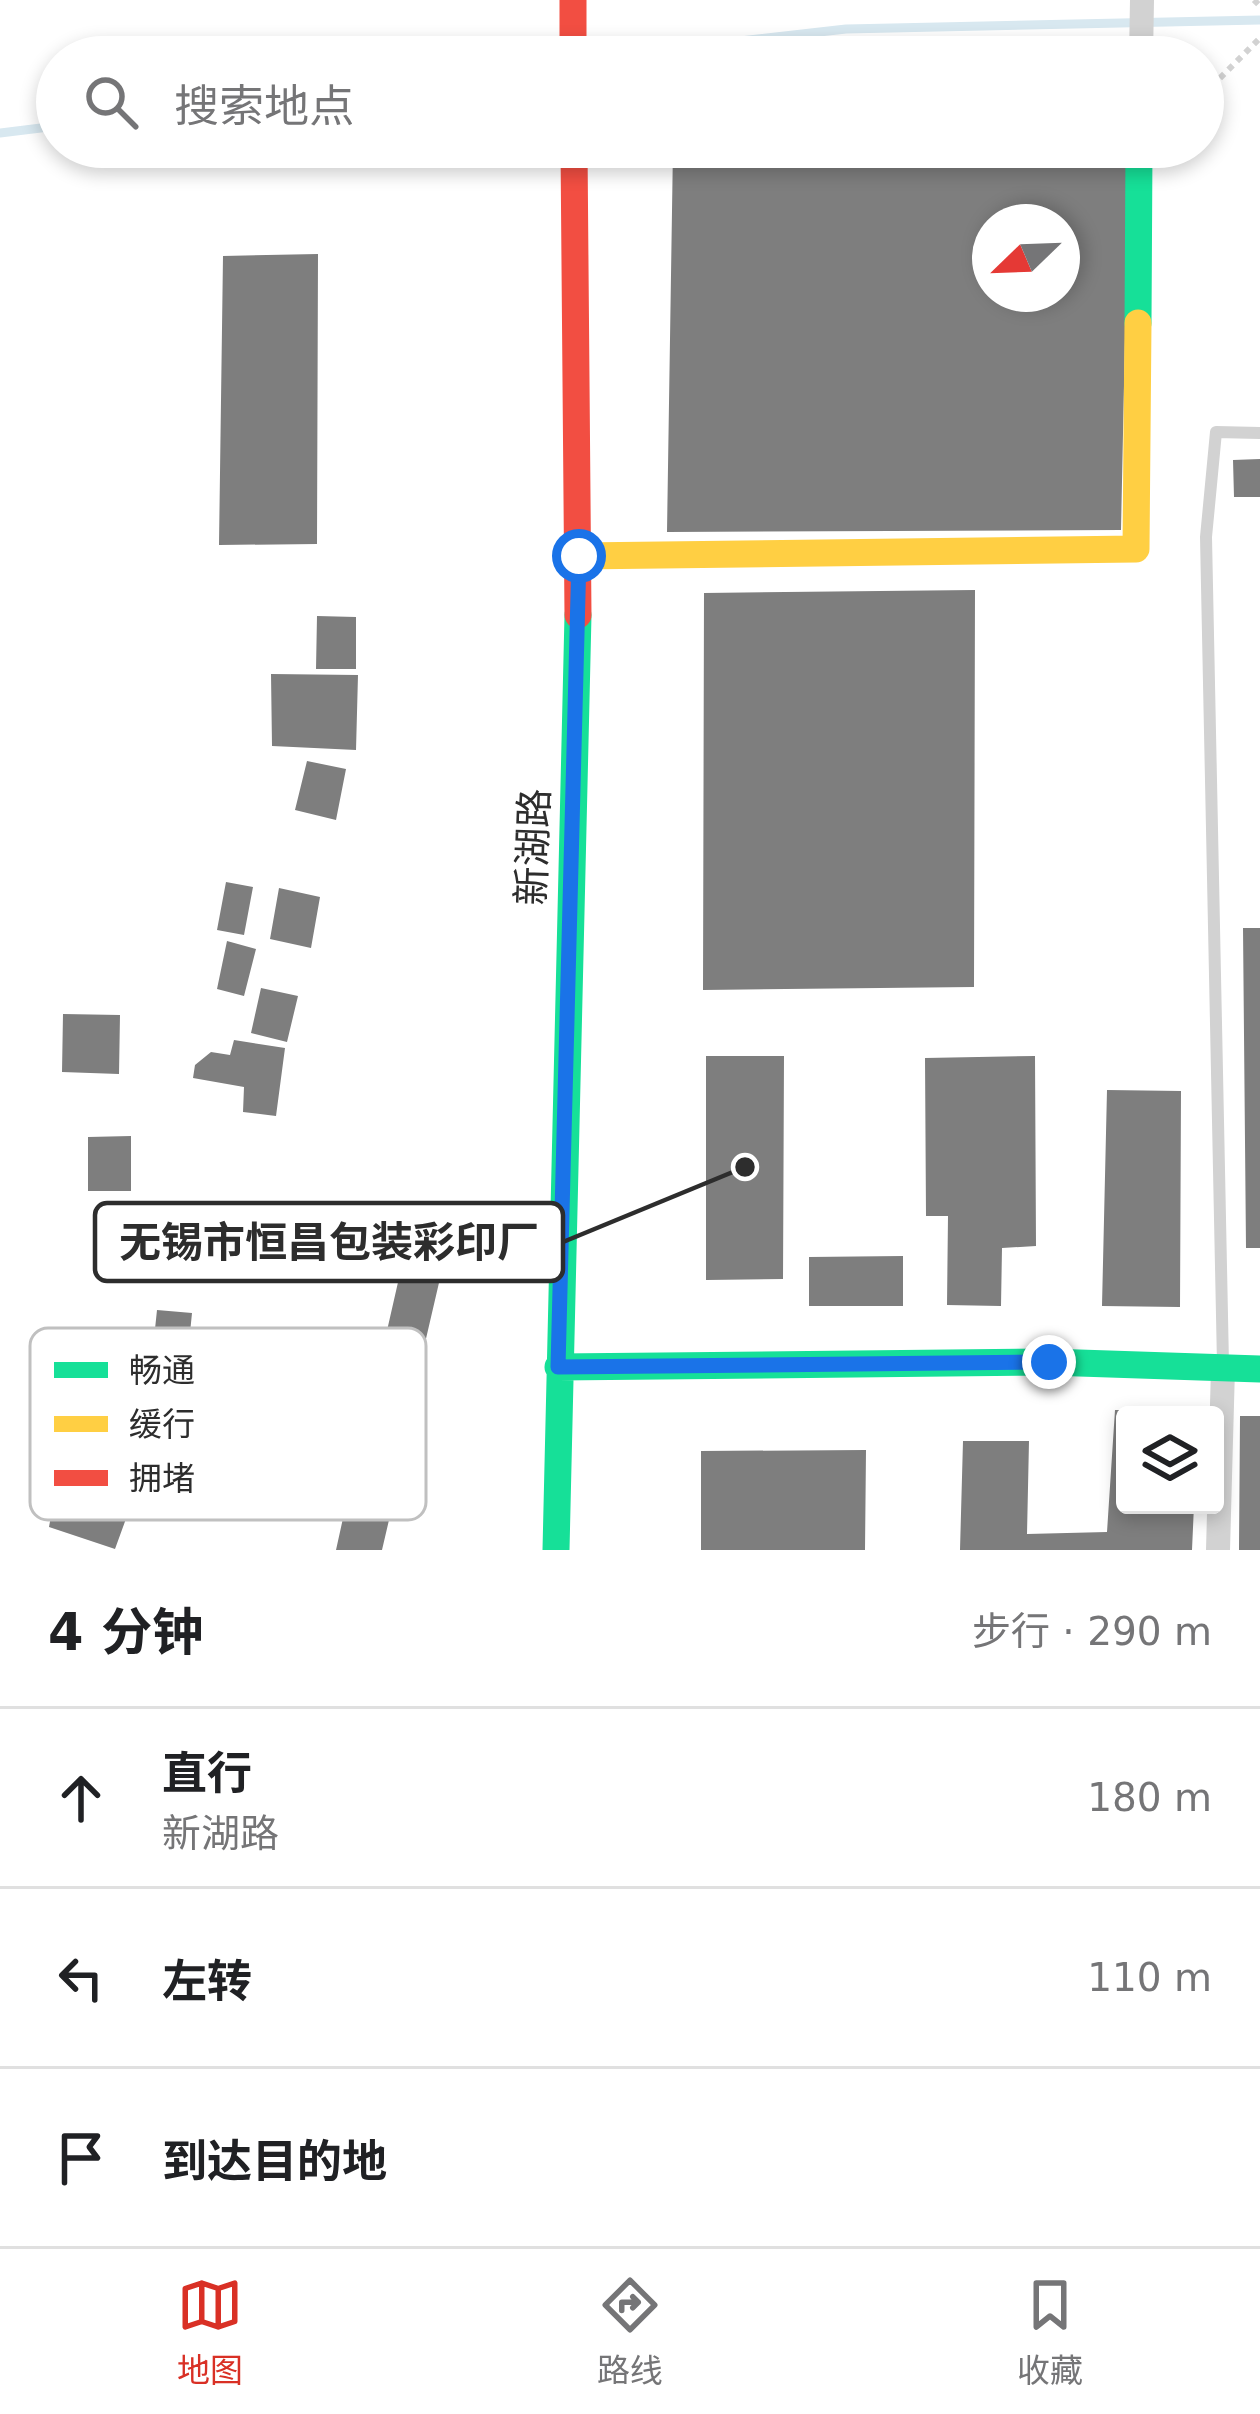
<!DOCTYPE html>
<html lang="zh">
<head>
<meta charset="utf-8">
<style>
  :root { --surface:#fff; --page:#f2f2f2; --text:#202124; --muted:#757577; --line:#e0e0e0; --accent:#d93025 }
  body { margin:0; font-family:"DejaVu Sans","Noto Sans SC",sans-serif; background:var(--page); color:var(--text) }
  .controls { position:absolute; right:36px; bottom:36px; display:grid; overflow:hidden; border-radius:12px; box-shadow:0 6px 18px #0003 }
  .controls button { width:108px; height:108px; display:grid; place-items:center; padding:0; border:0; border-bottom:3px solid var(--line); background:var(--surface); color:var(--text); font:60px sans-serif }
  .compass { position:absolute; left:972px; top:204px; width:108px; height:108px; border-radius:50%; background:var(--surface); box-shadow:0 6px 18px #0003; rotate:247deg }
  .stop { position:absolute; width:36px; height:36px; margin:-27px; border:9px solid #1a73e8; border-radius:50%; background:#fff }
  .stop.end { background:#1a73e8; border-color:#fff; box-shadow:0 3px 12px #0008 }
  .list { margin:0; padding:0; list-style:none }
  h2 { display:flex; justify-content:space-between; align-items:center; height:156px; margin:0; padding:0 48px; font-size:51px }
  h2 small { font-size:39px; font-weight:400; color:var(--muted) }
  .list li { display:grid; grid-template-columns:78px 1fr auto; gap:36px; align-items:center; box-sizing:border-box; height:180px; padding:0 48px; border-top:3px solid var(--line) }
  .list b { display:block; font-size:45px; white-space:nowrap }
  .list p { margin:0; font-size:39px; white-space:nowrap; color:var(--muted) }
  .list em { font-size:39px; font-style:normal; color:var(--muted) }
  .icon { flex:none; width:66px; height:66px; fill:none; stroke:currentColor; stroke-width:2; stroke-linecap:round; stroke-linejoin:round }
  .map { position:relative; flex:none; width:1260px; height:1550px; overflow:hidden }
  .search { position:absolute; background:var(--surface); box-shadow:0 6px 18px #0003; left:36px; right:36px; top:36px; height:132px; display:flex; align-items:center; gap:30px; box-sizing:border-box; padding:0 42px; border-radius:66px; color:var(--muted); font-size:45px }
  .sheet { height:696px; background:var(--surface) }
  nav { display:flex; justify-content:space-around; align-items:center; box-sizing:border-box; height:168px; border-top:3px solid var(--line); background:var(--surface); font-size:33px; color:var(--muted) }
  nav a { display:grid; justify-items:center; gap:6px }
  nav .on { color:var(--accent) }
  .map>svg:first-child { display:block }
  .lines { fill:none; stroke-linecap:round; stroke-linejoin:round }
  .stream { stroke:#d8e8f0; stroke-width:9 }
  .building { fill:#7e7e7e; fill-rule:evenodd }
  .path { stroke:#d2d2d2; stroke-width:6; stroke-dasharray:6 6; stroke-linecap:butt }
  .lane { stroke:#d2d2d2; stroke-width:12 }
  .street { stroke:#d2d2d2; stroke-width:24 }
  .fast { stroke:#16e098; stroke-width:27 }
  .slow { stroke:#ffcf43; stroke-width:27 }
  .jam { stroke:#f24e42; stroke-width:27 }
  .route { stroke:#1a73e8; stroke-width:15 }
  .labels { text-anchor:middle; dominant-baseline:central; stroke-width:12; stroke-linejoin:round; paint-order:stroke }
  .street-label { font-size:39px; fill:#2d2d2d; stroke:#fff }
  .key { fill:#fff; stroke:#c0c0c0; stroke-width:3 }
  .key-label { font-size:33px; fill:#2d2d2d }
  .leader { fill:none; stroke:#2d2d2d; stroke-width:4.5 }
  .callout-dot { fill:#2d2d2d; stroke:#fff; stroke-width:4.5 }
  .callout { fill:#fff; stroke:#2d2d2d; stroke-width:4.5 }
  .callout-label { font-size:42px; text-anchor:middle; font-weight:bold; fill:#2d2d2d }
</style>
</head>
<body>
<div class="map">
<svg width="1260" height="1550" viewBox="0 0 1260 1550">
  <rect width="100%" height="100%" fill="#fff"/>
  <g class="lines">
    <path class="stream" d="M598 57 846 29 1260 20
      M0 133 57 126"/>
  </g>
  <path class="building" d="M673 147H1129L1121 530 667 532ZM990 222H1062V294H990Z
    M318 254 317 544 219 545 223 256Z
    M1260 459V497H1234L1233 460Z
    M975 590 974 987 703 990 704 593Z
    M317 616 356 617V669H316Z
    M271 674 358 675 356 750 272 746Z
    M307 761 346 769 336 820 295 810Z
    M226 882 253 887 244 935 217 930Z
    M279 888 320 897 311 948 270 939Z
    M1243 928H1260V1248H1246Z
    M227 941 256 949 244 996 217 989Z
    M261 988 298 996 287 1042 251 1033Z
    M63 1014 120 1015 119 1074 62 1072Z
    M234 1040 285 1048 276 1116 243 1112 244 1087 193 1078 195 1065 211 1052 230 1055Z
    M706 1056H784L783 1279 706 1280Z
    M1035 1056 1036 1246 1002 1248 1001 1306 947 1305 948 1216H926L925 1058Z
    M1107 1090 1181 1091 1180 1307 1102 1306Z
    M131 1136V1191H88V1137Z
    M409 1234 448 1244 425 1343 386 1335Z
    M903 1256V1306H809V1257Z
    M157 1310 192 1313 188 1353 207 1356 204 1375 151 1367Z
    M1115 1410H1197V1415H1125V1505H1194L1192 1550H960L963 1441H1029L1027 1534 1107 1532Z
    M1240 1416H1260V1550H1239Z
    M866 1450 865 1550H701V1451Z
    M351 1482 396 1490 382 1550H336Z
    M83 1502 127 1516 115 1549 49 1527 53 1505 80 1514Z"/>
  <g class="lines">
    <path class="path" d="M1254 0 1260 6
      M1203 95 1260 38"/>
    <path class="lane" d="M1223 1364 1206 537 1216 432 1260 433"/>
    <path class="street" d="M1141 57 1142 0
      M1218 1550 1223 1368"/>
    <path class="fast" d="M1138 323 1139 147
      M558 1367 1049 1362 1260 1369
      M556 1550 578 615"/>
    <path class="slow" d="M579 556 1136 549 1138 323"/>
    <path class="jam" d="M573 0V57
      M574 147 578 615"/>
  </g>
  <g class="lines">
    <path class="route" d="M579 556 558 1367 1049 1362"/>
  </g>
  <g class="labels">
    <g class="street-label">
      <text transform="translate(533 847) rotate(-88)">新湖路</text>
    </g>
  </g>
  <rect x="30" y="1328" width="396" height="192" rx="18" class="key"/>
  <rect x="54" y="1362" width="54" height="16" fill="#16e098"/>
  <rect x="54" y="1416" width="54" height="16" fill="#ffcf43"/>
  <rect x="54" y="1470" width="54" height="16" fill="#f24e42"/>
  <g class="key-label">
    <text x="129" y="1382">畅通</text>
    <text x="129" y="1436">缓行</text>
    <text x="129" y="1490">拥堵</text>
  </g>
  <path class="leader" d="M745 1167L563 1242"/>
  <circle class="callout-dot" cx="745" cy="1167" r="12"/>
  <rect class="callout" x="95" y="1203" width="468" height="78" rx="12"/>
  <g class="callout-label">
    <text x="329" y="1257">无锡市恒昌包装彩印厂</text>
  </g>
</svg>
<div class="controls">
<button><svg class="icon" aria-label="layers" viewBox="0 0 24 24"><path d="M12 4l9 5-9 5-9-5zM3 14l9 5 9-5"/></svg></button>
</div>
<svg class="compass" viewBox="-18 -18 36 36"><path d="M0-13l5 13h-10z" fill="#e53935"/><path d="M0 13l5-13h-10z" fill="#757577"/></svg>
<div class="stop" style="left:579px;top:556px"></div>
<div class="stop end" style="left:1049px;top:1362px"></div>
<div class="search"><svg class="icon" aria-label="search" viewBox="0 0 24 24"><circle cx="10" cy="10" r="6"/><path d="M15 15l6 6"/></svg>搜索地点</div>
</div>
<section class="sheet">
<h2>4 分钟<small>步行 · 290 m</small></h2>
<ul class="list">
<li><svg class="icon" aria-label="ahead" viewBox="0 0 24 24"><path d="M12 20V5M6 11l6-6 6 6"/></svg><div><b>直行</b><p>新湖路</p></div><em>180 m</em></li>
<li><svg class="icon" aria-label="left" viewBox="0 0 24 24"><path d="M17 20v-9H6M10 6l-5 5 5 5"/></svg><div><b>左转</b></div><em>110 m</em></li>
<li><svg class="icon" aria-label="arrive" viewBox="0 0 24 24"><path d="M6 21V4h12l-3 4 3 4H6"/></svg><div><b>到达目的地</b></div></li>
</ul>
</section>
<nav>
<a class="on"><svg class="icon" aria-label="map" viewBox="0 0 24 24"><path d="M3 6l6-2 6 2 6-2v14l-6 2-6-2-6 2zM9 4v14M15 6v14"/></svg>地图</a>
<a><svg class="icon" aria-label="directions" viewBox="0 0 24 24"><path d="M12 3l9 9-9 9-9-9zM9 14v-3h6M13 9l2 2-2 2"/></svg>路线</a>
<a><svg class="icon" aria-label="saved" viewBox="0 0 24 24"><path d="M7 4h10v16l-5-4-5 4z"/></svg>收藏</a>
</nav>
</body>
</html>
